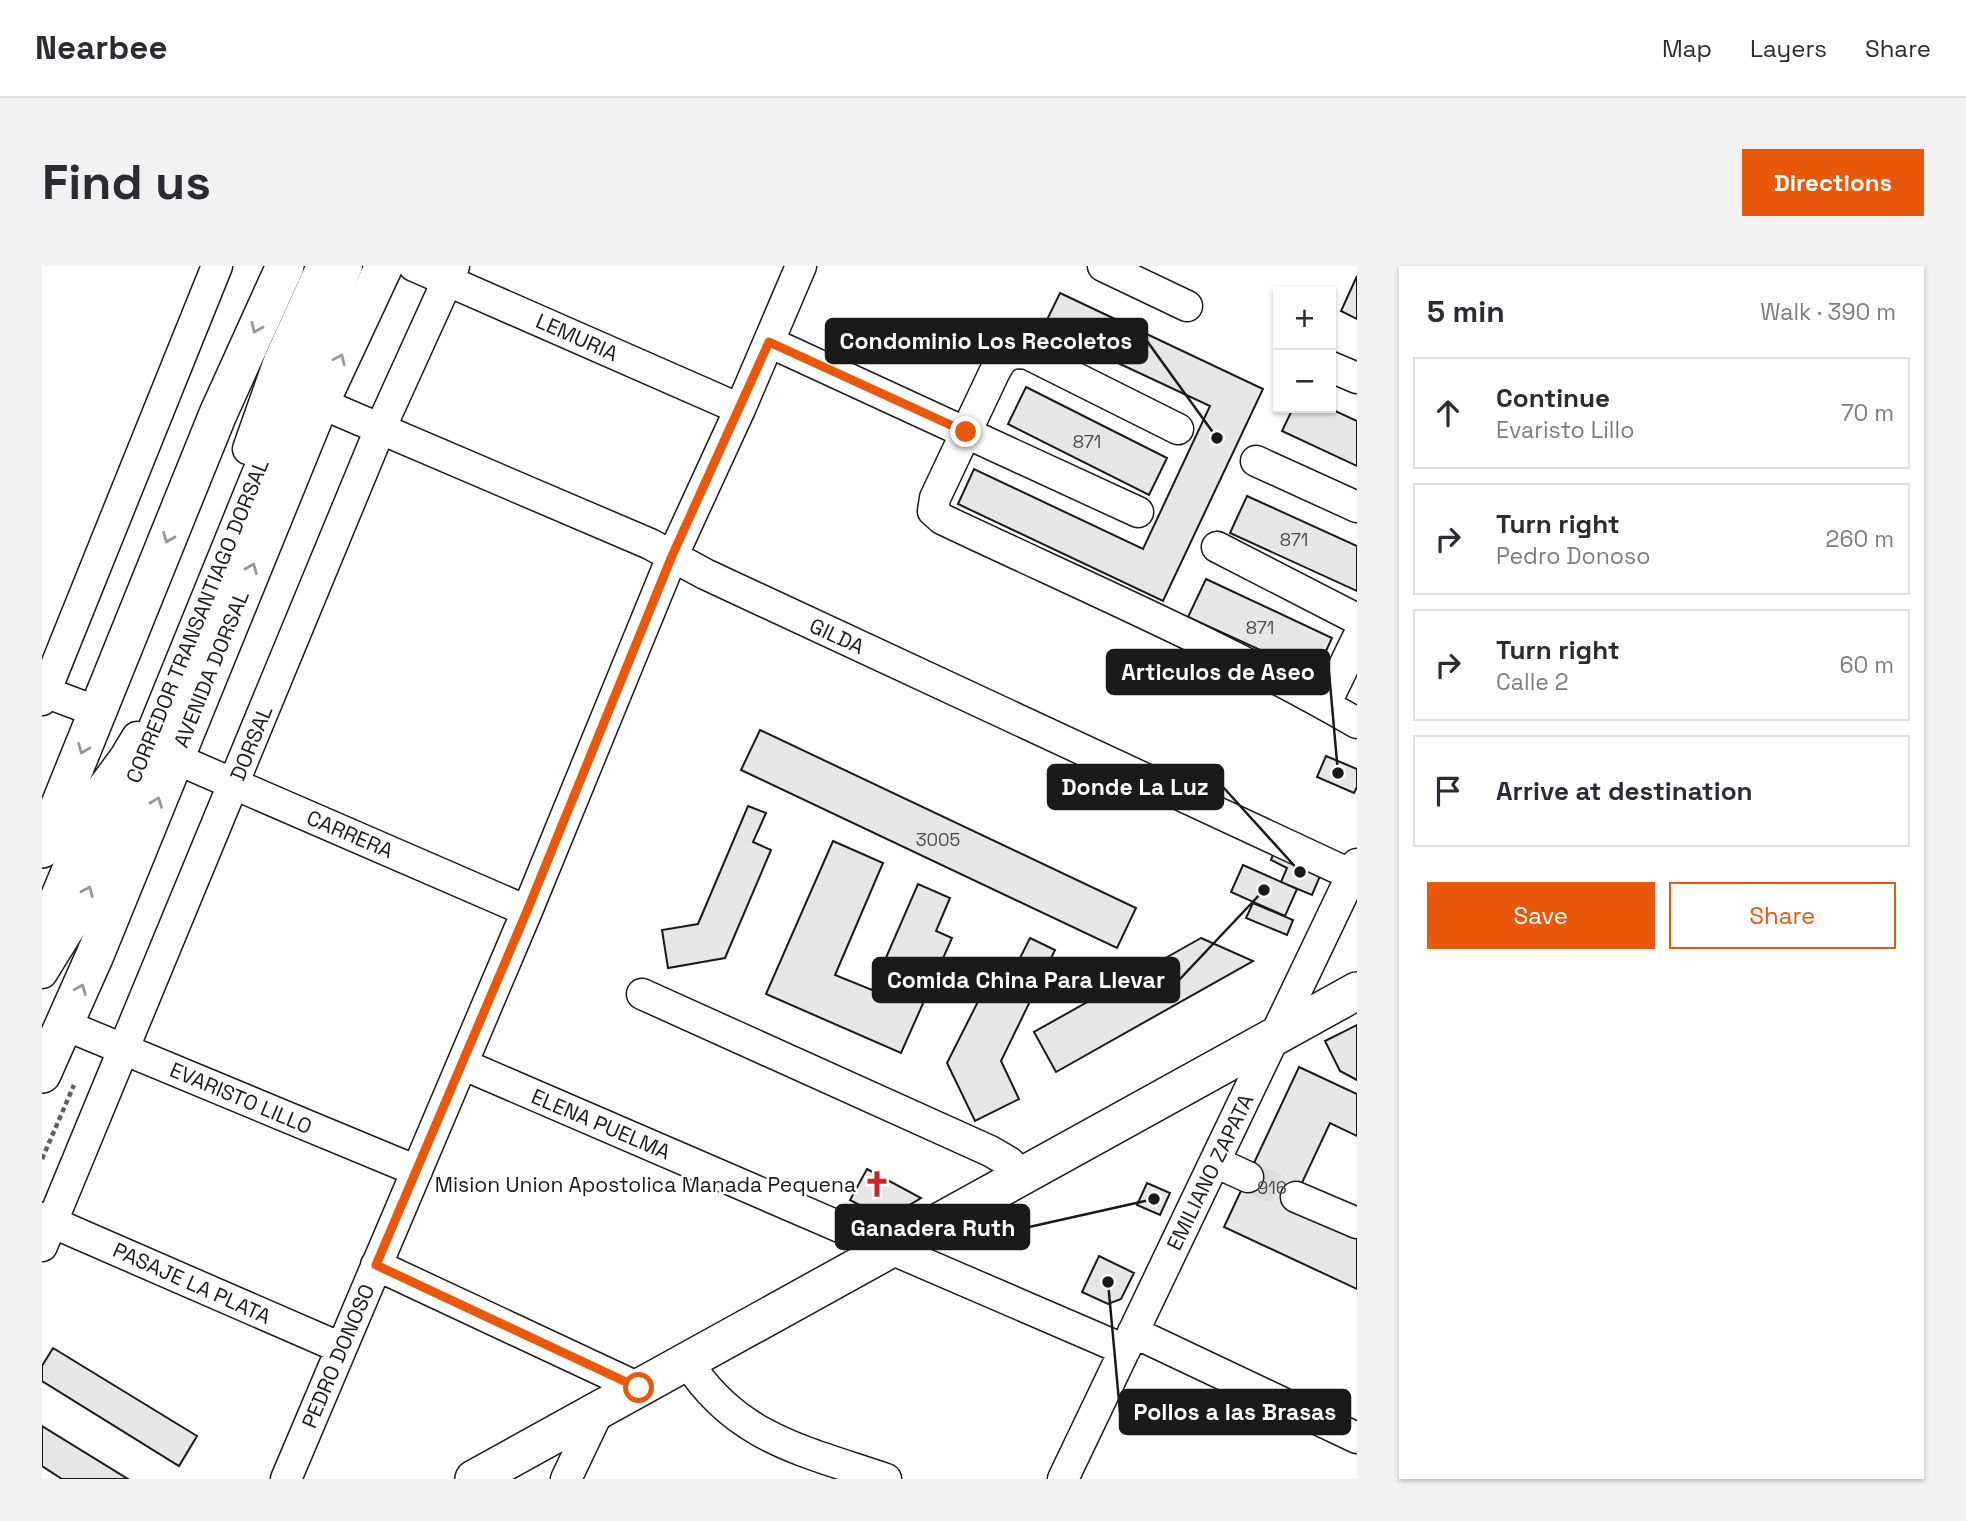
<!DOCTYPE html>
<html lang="en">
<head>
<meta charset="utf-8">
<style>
  :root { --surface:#fff; --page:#f2f2f3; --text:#2b2b33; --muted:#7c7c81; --line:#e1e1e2; --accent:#ea580c }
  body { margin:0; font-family:"Space Grotesk",sans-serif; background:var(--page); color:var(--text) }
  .controls { position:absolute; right:21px; top:21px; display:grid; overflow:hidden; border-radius:0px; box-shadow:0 2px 5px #0004 }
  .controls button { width:63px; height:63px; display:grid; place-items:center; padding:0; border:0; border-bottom:2px solid var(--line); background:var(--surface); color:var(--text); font:35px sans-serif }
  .stop { position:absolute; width:21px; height:21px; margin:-16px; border:5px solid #ea580c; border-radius:50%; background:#fff }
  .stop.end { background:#ea580c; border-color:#fff; box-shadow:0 2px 7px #0008 }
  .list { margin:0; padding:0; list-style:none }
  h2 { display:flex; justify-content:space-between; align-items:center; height:91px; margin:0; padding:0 28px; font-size:30px }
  h2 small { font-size:23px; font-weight:400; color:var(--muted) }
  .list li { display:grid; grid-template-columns:46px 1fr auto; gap:21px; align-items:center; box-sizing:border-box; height:112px; margin:0 14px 14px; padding:0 14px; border:2px solid var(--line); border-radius:0px }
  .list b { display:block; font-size:26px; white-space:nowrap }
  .list p { margin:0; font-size:23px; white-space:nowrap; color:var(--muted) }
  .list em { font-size:23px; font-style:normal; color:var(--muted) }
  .actions { display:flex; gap:14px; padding:21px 28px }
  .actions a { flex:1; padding:16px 0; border:2px solid var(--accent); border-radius:0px; text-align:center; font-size:24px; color:var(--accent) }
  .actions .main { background:var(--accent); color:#fff }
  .icon { flex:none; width:38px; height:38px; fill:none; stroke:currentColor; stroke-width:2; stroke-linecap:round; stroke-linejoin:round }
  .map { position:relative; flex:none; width:1315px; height:1213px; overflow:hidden; border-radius:0px }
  header { display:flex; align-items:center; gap:42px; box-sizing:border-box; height:98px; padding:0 35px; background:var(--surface); border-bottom:2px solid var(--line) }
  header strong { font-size:33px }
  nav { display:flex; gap:38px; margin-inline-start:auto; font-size:24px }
  .intro { display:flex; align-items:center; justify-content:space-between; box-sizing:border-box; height:168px; padding:0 42px }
  h1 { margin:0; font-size:49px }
  .button { padding:18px 32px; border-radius:0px; background:var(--accent); color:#fff; font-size:24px; font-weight:700 }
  main { display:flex; gap:42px; padding:0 42px }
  aside { flex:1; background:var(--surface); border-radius:0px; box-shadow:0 2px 5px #0004 }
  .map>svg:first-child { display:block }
  .building { fill:#e6e6e6; stroke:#1a1a1a; stroke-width:2 }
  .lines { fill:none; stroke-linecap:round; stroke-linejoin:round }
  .minor-tunnel { stroke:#ddd; stroke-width:30; stroke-dasharray:30 15; stroke-linecap:butt }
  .minor-casing { stroke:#1a1a1a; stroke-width:33 }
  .major-casing { stroke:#1a1a1a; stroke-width:40 }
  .path { stroke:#5f5f5f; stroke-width:4.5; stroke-dasharray:5 3.5; stroke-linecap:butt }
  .minor { stroke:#fff; stroke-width:30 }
  .major { stroke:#fff; stroke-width:37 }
  .oneway { stroke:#989898 }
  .route { stroke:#ea580c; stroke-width:9 }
  .labels { text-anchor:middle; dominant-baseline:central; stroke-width:5; stroke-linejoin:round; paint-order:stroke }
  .number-label { font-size:18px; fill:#4d4d4d }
  .street-label { font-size:21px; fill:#1a1a1a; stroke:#fff }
  .poi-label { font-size:21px; fill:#1a1a1a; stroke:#fff; text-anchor:end }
  .leader { fill:none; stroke:#1a1a1a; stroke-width:2.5 }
  .callout-dot { fill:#1a1a1a; stroke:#fff; stroke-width:2.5 }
  .callout { fill:#1a1a1a; stroke:#1a1a1a; stroke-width:2.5 }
  .callout-label { font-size:23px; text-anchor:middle; font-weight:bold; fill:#fff }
</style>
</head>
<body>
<header>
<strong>Nearbee</strong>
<nav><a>Map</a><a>Layers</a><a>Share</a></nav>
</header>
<div class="intro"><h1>Find us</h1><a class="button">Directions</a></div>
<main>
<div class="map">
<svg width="1315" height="1213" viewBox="0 0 1315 1213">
  <rect width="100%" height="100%" fill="#fff"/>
  <path class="building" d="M1315 10V53L1299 45Z
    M1018 27 1221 123 1121 335 916 238 932 203 1101 283 1168 140 1001 62Z
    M984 121 1125 192 1107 229 966 158Z
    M1251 142H1287L1315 155V200L1240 165Z
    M1205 230 1315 280V325L1188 267Z
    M1164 313 1290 372 1273 409 1146 351Z
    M718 464 1094 642 1075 682 699 504Z
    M1284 490 1315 503V521L1312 527 1275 511Z
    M706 540 724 547 711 576 729 584 683 692 626 702 620 664 656 658Z
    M791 575 841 597 793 709 830 724 876 618 908 632 894 665 910 672 859 787 724 728Z
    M1232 586 1278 610 1270 629 1239 616 1245 602 1229 594Z
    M1201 599 1255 623 1243 650 1189 626Z
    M1211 637 1251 654 1245 669 1204 652Z
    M988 672 1013 684 959 795 977 833 933 855 905 797 957 694 973 702Z
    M1159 672 1211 695 1014 806 992 766Z
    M1315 759V814L1298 805 1283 775Z
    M1257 801 1315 828V870L1288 857 1250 938 1315 969V1023L1182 961Z
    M825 903 879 932 844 953 808 934Z
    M1105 917 1128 927 1118 949 1095 939Z
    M1057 990 1092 1007 1079 1033 1066 1038 1040 1026Z
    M11 1082 155 1170 137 1200 0 1115V1100Z
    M0 1160 86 1213H20L0 1200Z"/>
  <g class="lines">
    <path class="minor-tunnel" d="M1206 911 1254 931"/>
    <defs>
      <path id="minor" d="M372 0 698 143
        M1061 0 1145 40
        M727 76 1096 246
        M1289 101 1315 112
        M278 137 608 278 663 308 1310 609
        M1136 163 986 88C968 85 961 90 953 105L893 232 891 245 900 253C1039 319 1182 380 1315 457
        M206 183 237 95 280 0
        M1214 195 1315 241
        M1175 281 1315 353
        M0 425 56 446
        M0 434 175 0
        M1283 439 1315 373
        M132 492 485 645
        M0 664 58 525 83 491 95 471
        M0 707 31 657 48 618 213 213 305 0
        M600 728 948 885 967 896 980 910
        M23 759 375 905
        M420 798 1083 1084
        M1173 896 1206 911
        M1254 931 1315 957
        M0 952 299 1082
        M0 980 338 163 412 0
        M334 999 597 1122
        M1091 1066 1315 1172
        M645 1095C694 1173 763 1185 844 1213
        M244 1213 485 645 630 291 698 143 759 0
        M524 1213 557 1144
        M1021 1213 1315 598"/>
      <path id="major" d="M0 583 176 148 243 0
        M0 808 53 689 278 137 342 0
        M432 1213 1315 725"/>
    </defs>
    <use href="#minor" class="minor-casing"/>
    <use href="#major" class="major-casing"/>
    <path class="path" d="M0 893 32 819"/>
    <use href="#minor" class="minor"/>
    <use href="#major" class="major"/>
  </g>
  <defs><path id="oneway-chevron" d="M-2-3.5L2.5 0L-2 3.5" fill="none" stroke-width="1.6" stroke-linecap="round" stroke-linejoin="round" transform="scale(1.75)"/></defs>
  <g class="oneway">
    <use href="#oneway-chevron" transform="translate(214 62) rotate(114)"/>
    <use href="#oneway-chevron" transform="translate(298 93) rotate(-66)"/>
    <use href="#oneway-chevron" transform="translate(126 272) rotate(112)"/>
    <use href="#oneway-chevron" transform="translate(210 302) rotate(-68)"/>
    <use href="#oneway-chevron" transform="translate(41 483) rotate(112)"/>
    <use href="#oneway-chevron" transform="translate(115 536) rotate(-69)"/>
    <use href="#oneway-chevron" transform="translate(46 625) rotate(-67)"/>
    <use href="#oneway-chevron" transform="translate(39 723) rotate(-67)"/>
  </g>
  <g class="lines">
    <path class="route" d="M597 1122 334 999 485 645 630 290 727 76 924 166"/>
  </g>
  <defs>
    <symbol id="church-bare" viewBox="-9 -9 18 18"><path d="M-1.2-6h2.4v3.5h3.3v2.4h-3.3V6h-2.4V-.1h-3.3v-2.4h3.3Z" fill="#c62828" stroke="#fff" stroke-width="2.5" paint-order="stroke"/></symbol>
  </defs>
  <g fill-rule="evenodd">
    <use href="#church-bare" x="816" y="899" width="38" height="38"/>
  </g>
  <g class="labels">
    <g class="number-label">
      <text x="1045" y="175">871</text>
      <text x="1252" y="273">871</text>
      <text x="1218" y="361">871</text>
      <text x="896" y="573">3005</text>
      <text x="1230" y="921">916</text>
    </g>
    <g class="street-label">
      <text transform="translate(535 71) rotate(24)">LEMURIA</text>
      <text transform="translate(155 355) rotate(-68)">CORREDOR TRANSANTIAGO DORSAL</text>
      <text transform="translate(795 370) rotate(25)">GILDA</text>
      <text transform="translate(169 403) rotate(-68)">AVENIDA DORSAL</text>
      <text transform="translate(209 477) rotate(-68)">DORSAL</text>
      <text transform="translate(308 568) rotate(23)">CARRERA</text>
      <text transform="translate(199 832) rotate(23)">EVARISTO LILLO</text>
      <text transform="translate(559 858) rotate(23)">ELENA PUELMA</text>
      <text transform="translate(1168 906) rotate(-64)">EMILIANO ZAPATA</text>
      <text transform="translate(150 1017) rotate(24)">PASAJE LA PLATA</text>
      <text transform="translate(296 1090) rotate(-67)">PEDRO DONOSO</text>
    </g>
    <g class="poi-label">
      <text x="814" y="918">Mision Union Apostolica Manada Pequena</text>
    </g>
  </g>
  <path class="leader" d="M1175 172L1105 75M1296 507L1287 406M1258 606L1181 521M1222 624L1137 714M1112 933L987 961M1066 1016L1078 1146"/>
  <g class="callout-dot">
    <circle cx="1175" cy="172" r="7"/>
    <circle cx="1296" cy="507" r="7"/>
    <circle cx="1258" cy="606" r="7"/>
    <circle cx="1222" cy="624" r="7"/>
    <circle cx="1112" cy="933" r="7"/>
    <circle cx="1066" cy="1016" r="7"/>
  </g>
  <g class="callout">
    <rect x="784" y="53" width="321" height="44" rx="7"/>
    <rect x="1065" y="384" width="222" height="44" rx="7"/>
    <rect x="1006" y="499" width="175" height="44" rx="7"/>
    <rect x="831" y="692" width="306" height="44" rx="7"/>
    <rect x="794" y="939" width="193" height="44" rx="7"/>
    <rect x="1078" y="1124" width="230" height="44" rx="7"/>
  </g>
  <g class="callout-label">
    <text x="944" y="83">Condominio Los Recoletos</text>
    <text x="1176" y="414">Articulos de Aseo</text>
    <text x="1093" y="529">Donde La Luz</text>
    <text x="984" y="722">Comida China Para Llevar</text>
    <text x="891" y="970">Ganadera Ruth</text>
    <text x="1193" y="1154">Pollos a las Brasas</text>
  </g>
</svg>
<div class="controls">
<button>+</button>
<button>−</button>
</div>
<div class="stop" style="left:597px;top:1122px"></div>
<div class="stop end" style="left:924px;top:166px"></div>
</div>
<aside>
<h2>5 min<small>Walk · 390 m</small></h2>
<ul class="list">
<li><svg class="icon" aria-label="ahead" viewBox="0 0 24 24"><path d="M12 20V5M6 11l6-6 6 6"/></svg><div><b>Continue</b><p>Evaristo Lillo</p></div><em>70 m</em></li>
<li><svg class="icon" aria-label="right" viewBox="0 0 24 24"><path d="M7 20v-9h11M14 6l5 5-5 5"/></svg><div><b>Turn right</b><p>Pedro Donoso</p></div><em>260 m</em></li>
<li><svg class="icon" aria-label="right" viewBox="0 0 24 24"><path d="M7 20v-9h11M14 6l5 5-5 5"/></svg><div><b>Turn right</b><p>Calle 2</p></div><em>60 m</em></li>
<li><svg class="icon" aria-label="arrive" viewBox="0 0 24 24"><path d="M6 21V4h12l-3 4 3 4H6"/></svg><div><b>Arrive at destination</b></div></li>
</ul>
<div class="actions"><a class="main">Save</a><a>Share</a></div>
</aside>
</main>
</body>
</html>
